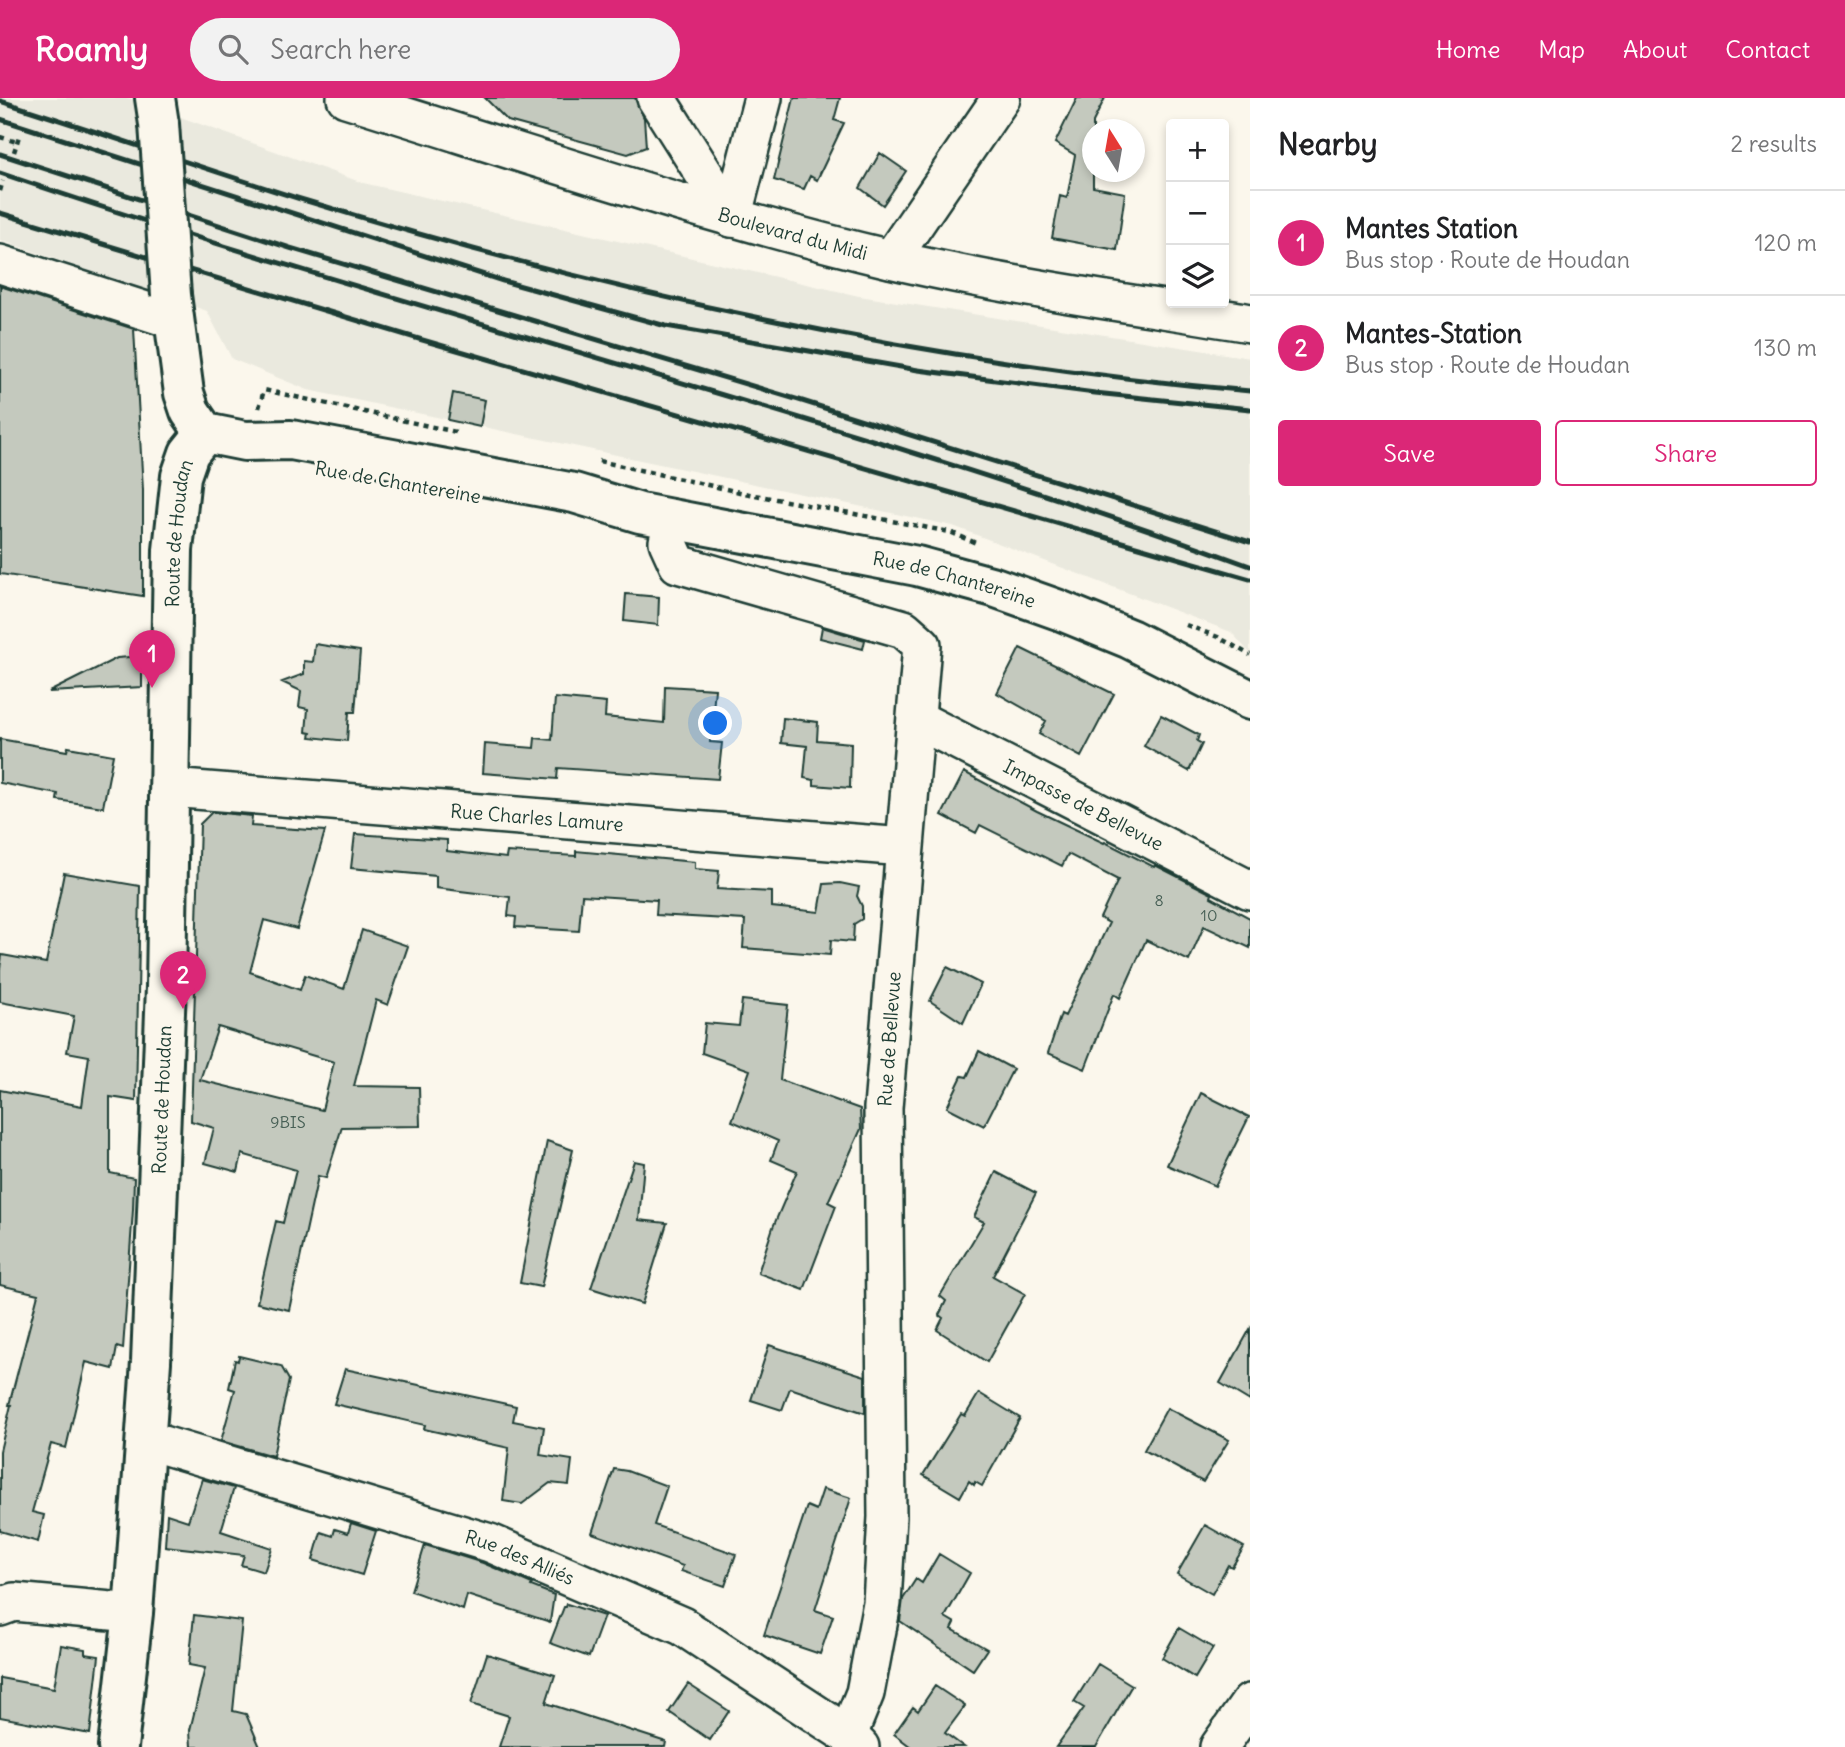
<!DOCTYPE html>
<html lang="en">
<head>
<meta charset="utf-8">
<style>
  :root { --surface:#fff; --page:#f2f2f2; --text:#202124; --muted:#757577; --line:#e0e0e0; --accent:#db2777 }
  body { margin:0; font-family:Delius,sans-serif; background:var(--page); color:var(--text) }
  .controls { position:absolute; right:21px; top:21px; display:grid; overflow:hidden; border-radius:7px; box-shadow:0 4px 10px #0003 }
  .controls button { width:63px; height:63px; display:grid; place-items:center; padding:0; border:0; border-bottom:2px solid var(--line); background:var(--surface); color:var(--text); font:35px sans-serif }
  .compass { position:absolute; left:1082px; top:21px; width:63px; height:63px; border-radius:50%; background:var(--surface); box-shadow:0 4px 10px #0003; rotate:349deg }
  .you { position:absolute; left:716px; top:626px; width:24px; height:24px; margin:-18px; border:5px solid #fff; border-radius:50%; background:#1a73e8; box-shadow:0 0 0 10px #1a73e833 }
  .badge { display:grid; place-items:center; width:46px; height:46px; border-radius:50%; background:var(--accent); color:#fff; font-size:23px; font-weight:700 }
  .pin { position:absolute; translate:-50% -58px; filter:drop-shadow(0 2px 4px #0008) }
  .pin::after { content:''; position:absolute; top:37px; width:24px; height:21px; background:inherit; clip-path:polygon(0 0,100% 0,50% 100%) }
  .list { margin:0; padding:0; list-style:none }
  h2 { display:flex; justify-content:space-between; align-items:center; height:91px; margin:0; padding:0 28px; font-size:30px }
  h2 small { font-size:23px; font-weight:400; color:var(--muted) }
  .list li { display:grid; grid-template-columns:46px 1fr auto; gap:21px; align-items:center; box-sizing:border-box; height:105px; padding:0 28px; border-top:2px solid var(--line) }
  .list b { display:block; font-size:26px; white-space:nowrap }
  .list p { margin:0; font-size:23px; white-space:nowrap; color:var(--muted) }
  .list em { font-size:23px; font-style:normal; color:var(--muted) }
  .actions { display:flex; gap:14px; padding:21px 28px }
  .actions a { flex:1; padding:16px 0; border:2px solid var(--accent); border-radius:7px; text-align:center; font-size:24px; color:var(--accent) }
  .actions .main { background:var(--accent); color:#fff }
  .icon { flex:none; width:38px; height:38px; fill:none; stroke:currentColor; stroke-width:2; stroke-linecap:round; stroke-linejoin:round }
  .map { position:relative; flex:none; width:1250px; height:1649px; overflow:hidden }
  header { display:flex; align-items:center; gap:42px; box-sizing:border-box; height:98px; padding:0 35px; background:var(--accent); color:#fff }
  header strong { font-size:33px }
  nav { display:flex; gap:38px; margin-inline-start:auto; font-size:24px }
  .search { width:490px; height:63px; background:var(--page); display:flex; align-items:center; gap:18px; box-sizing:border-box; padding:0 24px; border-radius:38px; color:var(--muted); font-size:26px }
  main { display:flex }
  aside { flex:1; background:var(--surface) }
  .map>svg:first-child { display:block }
  .built { fill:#eae9de }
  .building { fill:#c4c9be; stroke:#1f3d34; stroke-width:2; fill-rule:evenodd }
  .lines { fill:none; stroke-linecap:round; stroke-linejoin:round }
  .minor-casing { stroke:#1f3d34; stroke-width:42 }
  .major-casing { stroke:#1f3d34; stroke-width:44 }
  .path { stroke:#1f3d34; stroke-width:4.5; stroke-dasharray:5 5; stroke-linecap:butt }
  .minor { stroke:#fbf7ec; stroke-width:37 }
  .major { stroke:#fbf7ec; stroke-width:38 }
  .rail { stroke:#1f3d34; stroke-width:5 }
  .major-bridge-casing { stroke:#1f3d34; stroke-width:44; stroke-linecap:butt }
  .major-bridge { stroke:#fbf7ec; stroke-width:38 }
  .labels { text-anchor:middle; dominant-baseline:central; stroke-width:6; stroke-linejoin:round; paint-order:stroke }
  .number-label { font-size:16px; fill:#486056 }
  .street-label { font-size:19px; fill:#1f3d34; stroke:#fbf7ec }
</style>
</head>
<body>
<header>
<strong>Roamly</strong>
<div class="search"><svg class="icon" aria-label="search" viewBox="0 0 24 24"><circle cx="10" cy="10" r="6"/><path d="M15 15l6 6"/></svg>Search here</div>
<nav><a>Home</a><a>Map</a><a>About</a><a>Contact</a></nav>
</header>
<main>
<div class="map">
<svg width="1250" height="1649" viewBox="0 0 1250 1649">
  <rect width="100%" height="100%" fill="#fbf7ec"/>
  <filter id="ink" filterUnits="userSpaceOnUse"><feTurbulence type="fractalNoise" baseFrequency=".0143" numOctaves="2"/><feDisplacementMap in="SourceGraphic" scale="14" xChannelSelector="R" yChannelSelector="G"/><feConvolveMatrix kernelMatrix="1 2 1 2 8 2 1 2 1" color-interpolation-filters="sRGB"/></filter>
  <g filter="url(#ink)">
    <path class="built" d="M0 0H128L363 85 859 198 1250 260V555L1231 534 953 428 308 292 232 261 207 213 0 142Z"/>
    <path class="building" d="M485 0H635L644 20 646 49 628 56 508 23Z
      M794 0H840L834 22 844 25 817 82 810 78 804 91 774 82Z
      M1077 0H1105L1093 24V89L1125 95 1117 152 1052 140 1060 98 1067 100 1075 57 1055 45Z
      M880 55 906 73 883 107 860 90Z
      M0 188 134 231 143 392V498L0 476Z
      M453 295 485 302 480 329 448 322Z
      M626 496 659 499 658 527 624 523Z
      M822 529 865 542 863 551 820 540Z
      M315 546 360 553 355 614H349L347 643 310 639 311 635 306 634 308 611 299 609 301 593 282 584 304 576V563L313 564Z
      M1020 550 1114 596 1081 659 1039 636 1046 623 997 595Z
      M142 558V589L49 594 117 560Z
      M665 588 715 591 710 644 722 645 718 681 558 670 557 681 483 675 485 646 534 650 535 640 552 642 555 600 606 605 605 619 664 625Z
      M1161 617 1199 637 1197 643 1202 646 1189 673 1144 648Z
      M783 620 818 624 817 642 851 645 850 690 814 687V682L804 680 807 648 781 645Z
      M0 641 67 653 68 649 113 657 103 709 57 702 58 696 0 685Z
      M964 674 1037 713 1104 745 1105 744 1154 769 1155 767 1212 796 1211 799 1250 820V850L1204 828 1189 863 1146 842 1120 900 1114 896 1085 971 1048 955 1061 916 1065 918 1109 825 1100 820 1118 782 1068 756 1062 768 980 727 976 735 942 717Z
      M212 714 252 718 251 728 325 733 297 831 264 822 250 874 300 892 305 877 344 891 362 832 408 848 388 907 376 902 354 988 419 989 420 1028 342 1029 326 1080 318 1078 289 1212 257 1205 276 1123 283 1125 296 1072 242 1056 238 1074 205 1065 214 1030 191 1023 200 726ZM218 929 334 964 322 1012 200 982Z
      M355 736 447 742V753L506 760 507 754 576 758V753L695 764V771L719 773 717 791 772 794V809L819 814 824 786 840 785 859 789 857 798 862 808V821L854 826 853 844 831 842 830 857 743 850 745 822 656 817 657 802 582 797 579 833 515 829 516 819 508 818 510 799 436 790V778L351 770Z
      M64 775 140 788 136 1003 110 999V1075L134 1080 133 1112 123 1251 117 1249 113 1271 86 1264 66 1350 51 1346 32 1414 44 1417 38 1444 0 1433V1353L11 1307H9L38 1196 0 1187V992L82 1008 89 958 67 954 74 918 0 904V871L2 857 46 865Z
      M947 869 981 886 963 925 930 903Z
      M742 902 788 907 780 982 860 1011 861 1031 828 1104 836 1108 804 1192 758 1175 773 1129 797 1073 771 1062 778 1043 732 1023 750 972 702 955 705 925 739 928Z
      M979 953 1013 971 984 1028 947 1009 962 978 967 979Z
      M1201 995 1249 1019 1215 1088 1167 1067Z
      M547 1043 573 1052 541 1189 520 1185Z
      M634 1063 644 1065 639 1122 667 1125 642 1206 591 1190Z
      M996 1074 1036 1095 993 1178 1025 1196 987 1264 937 1232 943 1220 939 1217 946 1203 940 1198 984 1124 974 1119Z
      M1250 1231V1303L1220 1285Z
      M769 1247 865 1278V1315L790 1290 782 1312 751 1302Z
      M239 1258 281 1268 289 1282 273 1358 221 1343 235 1292 229 1290 235 1262 238 1263Z
      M345 1271 516 1308 513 1323 544 1329 540 1357 572 1362 569 1387 550 1385 522 1406 503 1403 509 1350 424 1331 425 1327 334 1306Z
      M979 1295 1020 1320 982 1388 975 1384 974 1387 969 1383 960 1399 923 1377 961 1316 965 1318Z
      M1167 1310 1229 1342 1203 1384 1144 1352Z
      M614 1371 627 1373 667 1388 654 1427 736 1456 725 1488 681 1473 683 1468 592 1435Z
      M202 1381 234 1390 221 1433 272 1450 264 1474 241 1467 244 1457 165 1448 167 1416 188 1423Z
      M823 1391 851 1400 815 1512 833 1518 820 1556 764 1537 807 1408 816 1412Z
      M351 1425 376 1433 362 1477 313 1462 321 1434 333 1438 335 1431 348 1435Z
      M1205 1427 1244 1449 1232 1469 1228 1467 1212 1496 1177 1476Z
      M425 1447 483 1465 532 1486 531 1488 554 1497 550 1524 467 1497 463 1512 411 1493Z
      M939 1456 970 1475 945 1519 955 1525 952 1531 987 1551 973 1572 900 1523 903 1501 916 1481 922 1485Z
      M567 1506 604 1518 589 1559 550 1545 564 1509H566Z
      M194 1517 242 1523 233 1613 246 1616 260 1649H191L190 1632 205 1570 189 1567Z
      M1179 1530 1213 1550 1195 1580 1162 1560Z
      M61 1547 85 1551V1556L99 1558 90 1636 0 1619V1580L54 1590Z
      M487 1556 555 1577 546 1605 666 1644 665 1649H499L509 1618 471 1606Z
      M1098 1566 1132 1587 1096 1649H1056L1084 1610 1074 1604Z
      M688 1586 729 1613 710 1642 669 1614Z
      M935 1588 965 1608 945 1635 964 1649H911L894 1636 913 1609 918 1613Z"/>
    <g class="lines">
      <defs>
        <g id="minor">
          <path id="s1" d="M346 0C527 56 706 117 890 161 1009 189 1130 205 1250 225"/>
          <path d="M656 0 732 120"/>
          <path d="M732 120 763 0"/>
          <path d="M891 161 1001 0"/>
          <path d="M0 166 174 222"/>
          <path d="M673 421 668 444 678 466 904 531 922 547 883 1010 887 1419 882 1505 865 1595 848 1637"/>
          <path id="s2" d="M918 622 1250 792"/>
          <path id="s3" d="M170 690 904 749"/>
          <path id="s4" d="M146 1342 490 1445 682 1528 848 1637 860 1649"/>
          <path d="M0 1509 14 1504 133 1515"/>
          <path d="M1219 1649 1250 1605"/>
        </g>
        <g id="major">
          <path d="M155 0 159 26"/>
          <path d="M171 197 184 295 190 313 205 335"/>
          <path id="s5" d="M205 335 245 343 291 342 574 395 640 415 917 468 994 489 1059 512 1130 541 1250 602"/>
          <path id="s6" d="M118 1649 133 1515 151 1264 166 889 173 452 181 378 189 355 205 335"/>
        </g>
      </defs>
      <use href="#minor" class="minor-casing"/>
      <use href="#major" class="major-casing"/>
      <path class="path" d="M0 39 17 44
        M14 54 20 35
        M0 93 3 83
        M259 310 264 292 456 334
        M599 363 744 395 950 434 976 445
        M1186 527 1218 539 1250 557"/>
      <use href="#minor" class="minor"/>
      <use href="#major" class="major"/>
      <path class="rail" d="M0 3C103 35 204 71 307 103 614 197 930 265 1250 293
        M0 21 503 183 666 228 918 272 1095 295 1250 311
        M0 56 290 150 799 302 1250 444
        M0 75C413 216 840 318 1250 468
        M0 115 419 241 1250 481"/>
      <defs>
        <path id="major-bridge" d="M159 26 171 197"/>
      </defs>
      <use href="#major-bridge" class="major-bridge-casing"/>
      <use href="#major-bridge" class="major-bridge"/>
    </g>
  </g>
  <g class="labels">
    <g class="number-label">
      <text x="1159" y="802">8</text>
      <text x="1209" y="817">10</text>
      <text x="288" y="1024">9BIS</text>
    </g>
    <g class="street-label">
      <text stroke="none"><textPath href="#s1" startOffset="467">Boulevard du Midi</textPath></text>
      <text transform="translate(398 384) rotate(10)">Rue de Chantereine</text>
      <text stroke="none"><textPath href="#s6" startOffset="1216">Route de Houdan</textPath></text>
      <text stroke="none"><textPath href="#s5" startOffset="765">Rue de Chantereine</textPath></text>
      <text stroke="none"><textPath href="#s2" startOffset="186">Impasse de Bellevue</textPath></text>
      <text stroke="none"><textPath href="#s3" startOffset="368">Rue Charles Lamure</textPath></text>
      <text transform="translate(889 941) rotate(-86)">Rue de Bellevue</text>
      <text stroke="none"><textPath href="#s6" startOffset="649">Route de Houdan</textPath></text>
      <text stroke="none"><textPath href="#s4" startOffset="392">Rue des Alliés</textPath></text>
    </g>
  </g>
</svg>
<div class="controls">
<button>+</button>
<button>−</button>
<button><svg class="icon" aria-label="layers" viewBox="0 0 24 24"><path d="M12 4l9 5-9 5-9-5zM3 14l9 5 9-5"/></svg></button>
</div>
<svg class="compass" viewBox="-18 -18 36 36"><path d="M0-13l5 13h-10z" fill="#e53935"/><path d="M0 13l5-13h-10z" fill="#757577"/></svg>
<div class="you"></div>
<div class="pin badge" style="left:152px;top:590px">1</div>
<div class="pin badge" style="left:183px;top:911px">2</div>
</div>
<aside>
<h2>Nearby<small>2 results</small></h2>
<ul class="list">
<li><span class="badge">1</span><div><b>Mantes Station</b><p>Bus stop · Route de Houdan</p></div><em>120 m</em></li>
<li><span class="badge">2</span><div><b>Mantes-Station</b><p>Bus stop · Route de Houdan</p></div><em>130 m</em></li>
</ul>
<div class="actions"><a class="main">Save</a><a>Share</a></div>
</aside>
</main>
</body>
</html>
